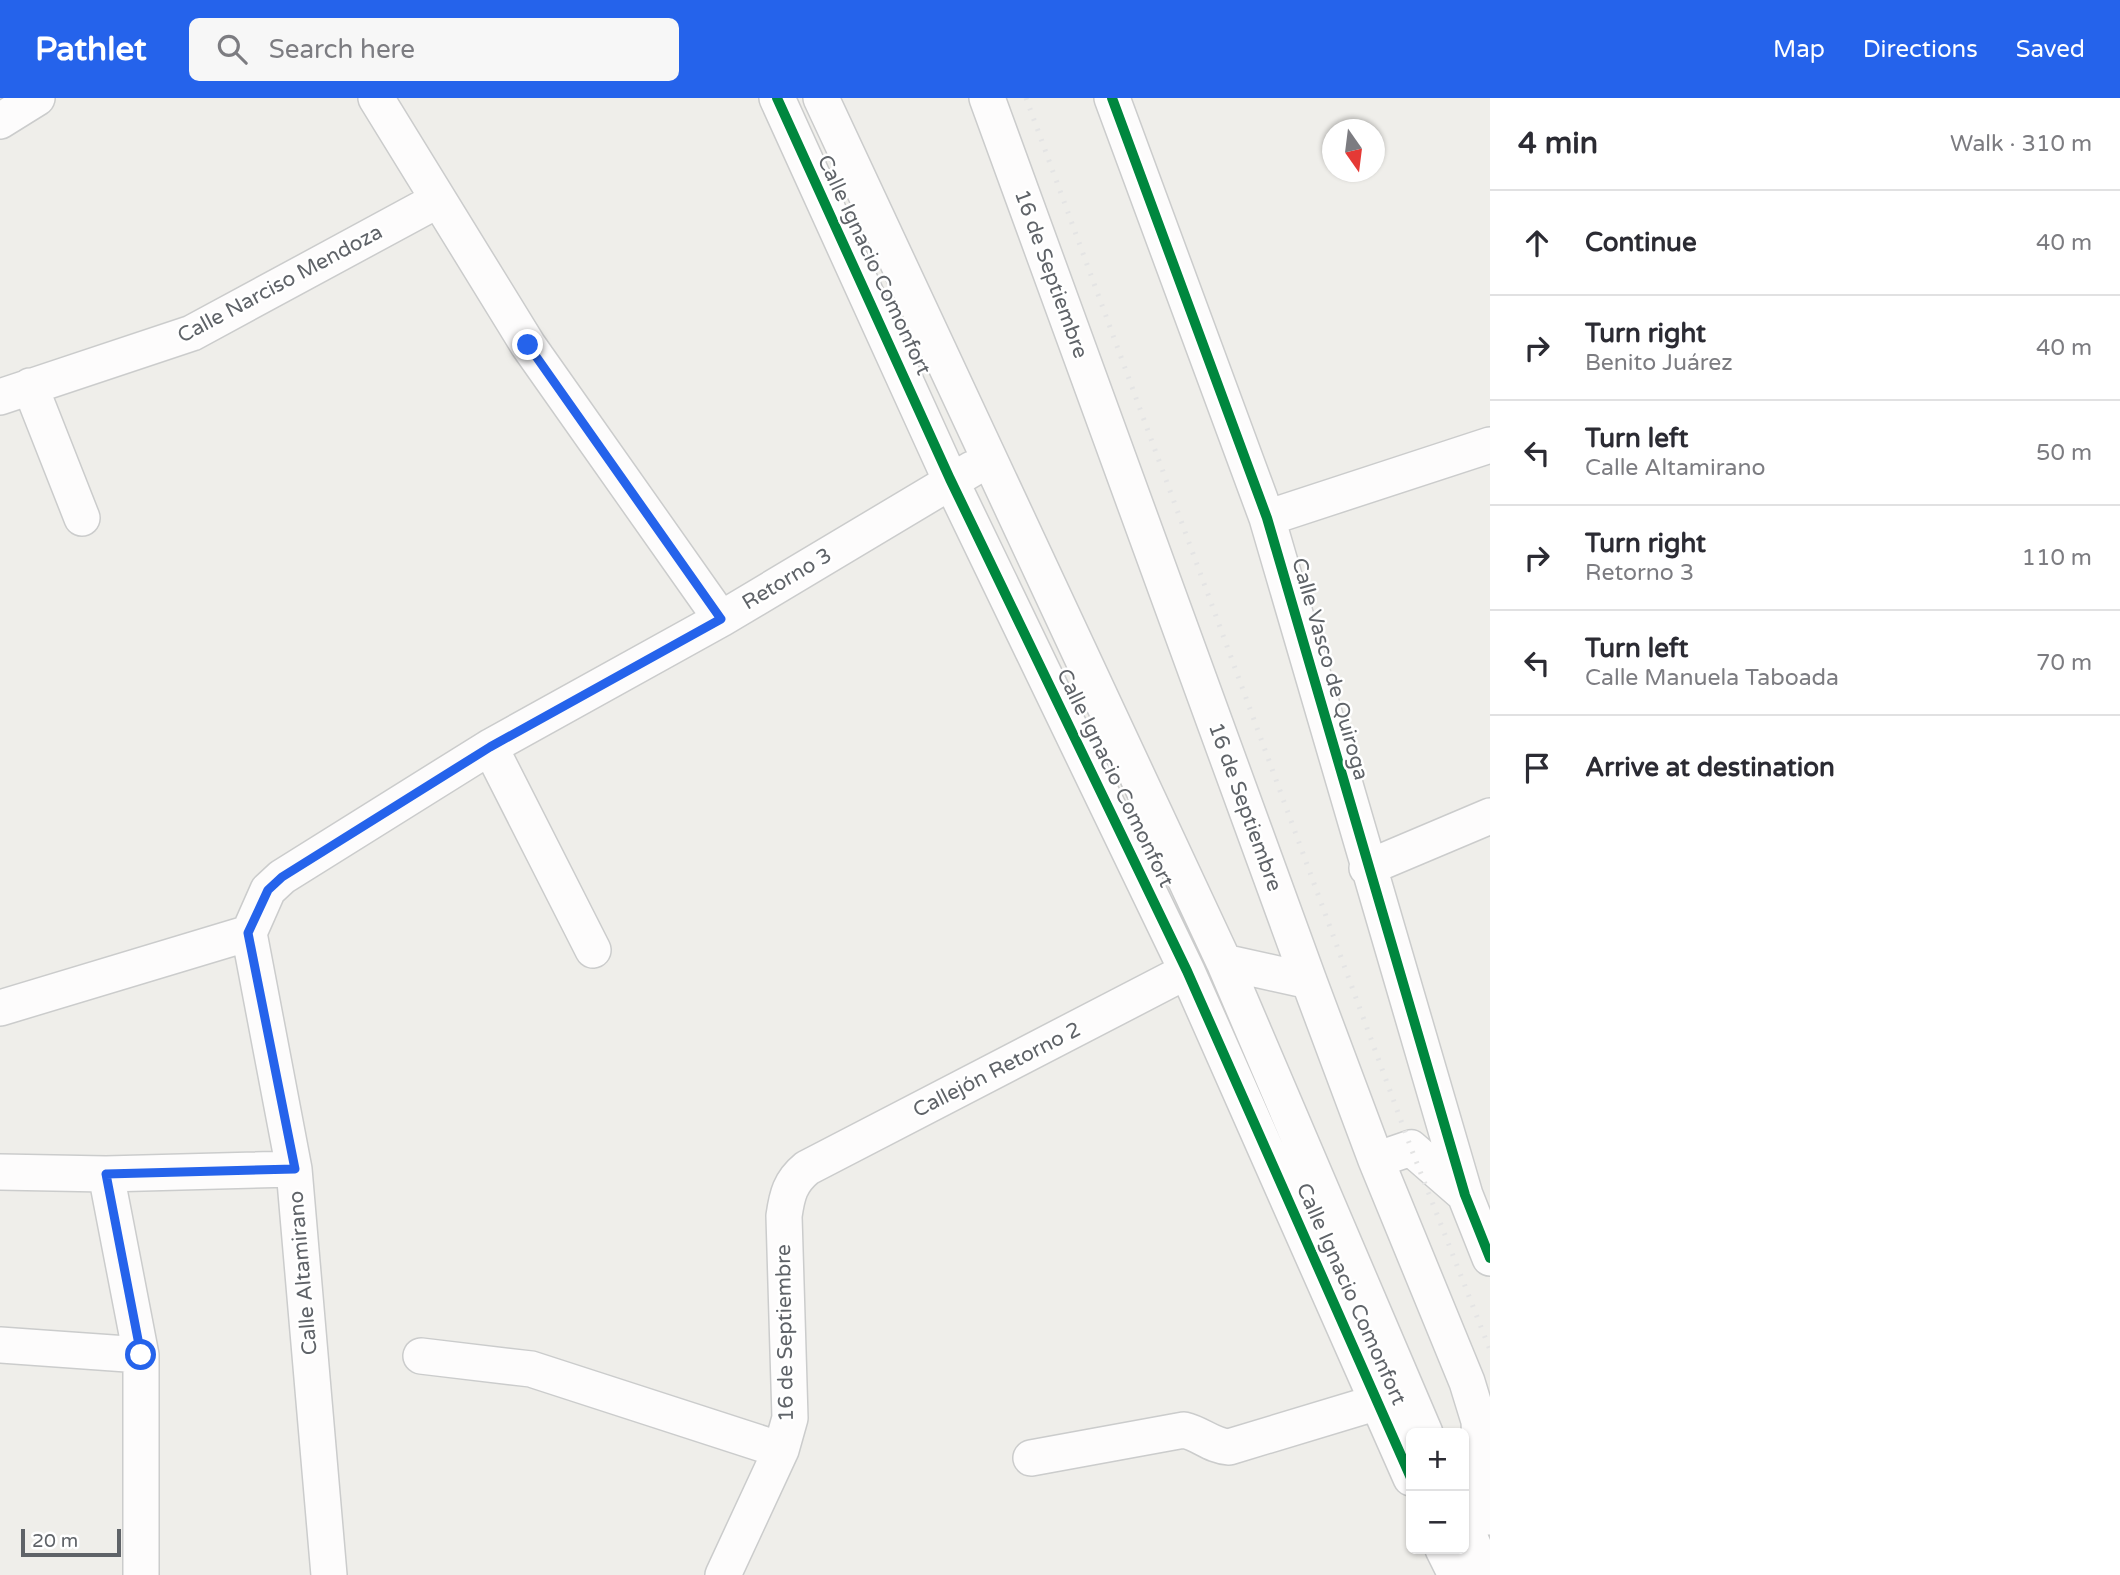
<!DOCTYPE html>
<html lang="en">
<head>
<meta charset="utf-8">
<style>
  :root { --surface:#fff; --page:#f7f7f7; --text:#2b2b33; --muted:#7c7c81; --line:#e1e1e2; --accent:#2563eb }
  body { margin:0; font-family:"Varela Round",sans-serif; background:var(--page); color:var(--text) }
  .controls { position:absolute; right:21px; bottom:21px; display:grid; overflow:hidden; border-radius:10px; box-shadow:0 2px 5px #0004 }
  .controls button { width:63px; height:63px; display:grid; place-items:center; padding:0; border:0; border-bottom:2px solid var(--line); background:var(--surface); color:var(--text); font:35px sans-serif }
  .compass { position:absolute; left:1322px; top:21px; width:63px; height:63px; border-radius:50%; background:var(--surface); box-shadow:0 2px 5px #0004; rotate:166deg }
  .scale { position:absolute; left:21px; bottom:18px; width:100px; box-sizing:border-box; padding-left:7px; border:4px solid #5f6368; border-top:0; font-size:19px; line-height:24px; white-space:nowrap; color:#5f6368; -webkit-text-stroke:5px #fff; paint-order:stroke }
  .stop { position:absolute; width:21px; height:21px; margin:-16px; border:5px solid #2563eb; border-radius:50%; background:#fff }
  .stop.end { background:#2563eb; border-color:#fff; box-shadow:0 2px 7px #0008 }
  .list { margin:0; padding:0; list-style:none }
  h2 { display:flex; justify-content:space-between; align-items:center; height:91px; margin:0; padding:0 28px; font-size:30px }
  h2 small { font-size:23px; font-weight:400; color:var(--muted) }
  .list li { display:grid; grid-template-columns:46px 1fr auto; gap:21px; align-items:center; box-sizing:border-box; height:105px; padding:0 28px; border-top:2px solid var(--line) }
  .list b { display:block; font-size:26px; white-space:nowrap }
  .list p { margin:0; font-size:23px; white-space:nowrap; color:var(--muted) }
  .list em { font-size:23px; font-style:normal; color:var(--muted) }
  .icon { flex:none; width:38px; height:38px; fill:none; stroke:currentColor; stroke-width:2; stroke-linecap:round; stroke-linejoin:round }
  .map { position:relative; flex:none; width:1490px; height:1477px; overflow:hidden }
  header { display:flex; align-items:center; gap:42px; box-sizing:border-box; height:98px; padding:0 35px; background:var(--accent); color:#fff }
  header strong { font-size:33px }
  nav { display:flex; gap:38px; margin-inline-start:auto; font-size:24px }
  .search { width:490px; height:63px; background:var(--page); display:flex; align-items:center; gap:18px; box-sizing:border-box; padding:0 24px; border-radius:10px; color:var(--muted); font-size:26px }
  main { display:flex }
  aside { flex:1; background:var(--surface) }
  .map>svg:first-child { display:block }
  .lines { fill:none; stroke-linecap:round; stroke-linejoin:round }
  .minor-casing { stroke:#cbcccc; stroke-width:38 }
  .minor { stroke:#fdfcfc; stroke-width:35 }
  .rail { stroke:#e4e4e4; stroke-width:5; stroke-dasharray:2 9; stroke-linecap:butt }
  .cycleway-casing { stroke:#fff; stroke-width:15 }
  .cycleway { stroke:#00873e; stroke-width:10 }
  .route { stroke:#2563eb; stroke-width:9 }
  .labels { text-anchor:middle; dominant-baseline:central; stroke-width:5; stroke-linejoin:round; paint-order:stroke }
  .street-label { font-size:21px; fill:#5f6368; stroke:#fff }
</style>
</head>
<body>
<header>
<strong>Pathlet</strong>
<div class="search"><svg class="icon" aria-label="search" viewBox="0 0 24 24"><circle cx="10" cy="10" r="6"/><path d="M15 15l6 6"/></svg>Search here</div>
<nav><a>Map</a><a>Directions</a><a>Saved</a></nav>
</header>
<main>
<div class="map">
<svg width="1490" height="1477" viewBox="0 0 1490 1477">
  <rect width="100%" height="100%" fill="#efeeea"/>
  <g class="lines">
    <defs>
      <path id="minor" d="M376 0 528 247 721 521
        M777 0 950 381 1187 873 1411 1380
        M821 0 1224 864 1425 1335
        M987 0 1309 883 1376 1062 1467 1284 1479 1323 1482 1398 1490 1419
        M1112 0 1267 420 1465 1097 1490 1160
        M0 23 37 0
        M30 288 82 420
        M0 299 192 235 436 103
        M1267 420 1490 347
        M490 649 593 852
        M1367 770 1490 718
        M249 835 268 792 282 779 490 649 721 521 972 371
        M249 835 294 1071 329 1477
        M1224 864 1309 883
        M0 910 249 835
        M1376 1062 1411 1050 1465 1097
        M0 1074 106 1076 294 1071
        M106 1076 141 1257V1477
        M0 1247 141 1257
        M421 1258 531 1271 781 1352
        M1031 1360 1184 1332C1201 1336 1212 1348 1229 1349L1378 1304
        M1464 1426 1486 1477
        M1443 1451 1456 1477
        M723 1477 781 1352 790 1320 784 1118C787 1097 790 1084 807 1070L1187 873"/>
    </defs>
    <use href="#minor" class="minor-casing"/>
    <use href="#minor" class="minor"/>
    <path class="rail" d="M1026 0 1411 1050 1490 1252"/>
    <defs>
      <path id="cycleway" d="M777 0 950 381 1187 873 1411 1380
        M1112 0 1267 420 1465 1097 1490 1160"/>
    </defs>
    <use href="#cycleway" class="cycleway-casing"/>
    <use href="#cycleway" class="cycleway"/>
  </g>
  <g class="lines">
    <path class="route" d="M141 1257 106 1076 295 1071 248 835 268 792 282 779 490 649 721 521 528 247"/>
  </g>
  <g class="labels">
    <g class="street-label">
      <text transform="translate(874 167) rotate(65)">Calle Ignacio Comonfort</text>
      <text transform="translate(1051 176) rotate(70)">16 de Septiembre</text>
      <text transform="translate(280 186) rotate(-28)">Calle Narciso Mendoza</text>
      <text transform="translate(787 481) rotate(-31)">Retorno 3</text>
      <text transform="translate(1330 571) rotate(74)">Calle Vasco de Quiroga</text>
      <text transform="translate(1115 680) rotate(64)">Calle Ignacio Comonfort</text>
      <text transform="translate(1245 709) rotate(70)">16 de Septiembre</text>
      <text transform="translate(997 972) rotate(-27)">Callejón Retorno 2</text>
      <text transform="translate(303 1175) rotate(-95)">Calle Altamirano</text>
      <text transform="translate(1351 1196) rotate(66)">Calle Ignacio Comonfort</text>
      <text transform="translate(785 1235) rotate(-91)">16 de Septiembre</text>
    </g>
  </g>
</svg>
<div class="controls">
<button>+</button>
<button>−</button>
</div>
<svg class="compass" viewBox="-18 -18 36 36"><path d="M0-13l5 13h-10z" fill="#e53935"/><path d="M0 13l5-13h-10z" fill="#7c7c81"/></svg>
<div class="scale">20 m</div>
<div class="stop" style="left:141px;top:1257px"></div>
<div class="stop end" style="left:528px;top:247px"></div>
</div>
<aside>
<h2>4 min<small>Walk · 310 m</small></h2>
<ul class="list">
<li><svg class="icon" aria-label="ahead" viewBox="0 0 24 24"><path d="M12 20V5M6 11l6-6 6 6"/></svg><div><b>Continue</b></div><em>40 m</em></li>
<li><svg class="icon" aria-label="right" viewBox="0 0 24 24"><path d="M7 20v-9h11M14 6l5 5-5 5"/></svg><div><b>Turn right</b><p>Benito Juárez</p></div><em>40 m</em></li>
<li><svg class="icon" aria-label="left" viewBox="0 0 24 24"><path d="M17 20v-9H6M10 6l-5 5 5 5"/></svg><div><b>Turn left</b><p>Calle Altamirano</p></div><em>50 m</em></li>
<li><svg class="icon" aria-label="right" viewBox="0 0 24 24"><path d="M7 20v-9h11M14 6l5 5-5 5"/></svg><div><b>Turn right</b><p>Retorno 3</p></div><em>110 m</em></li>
<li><svg class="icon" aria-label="left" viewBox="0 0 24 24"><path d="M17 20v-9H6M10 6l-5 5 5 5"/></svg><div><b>Turn left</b><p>Calle Manuela Taboada</p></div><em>70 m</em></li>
<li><svg class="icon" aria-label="arrive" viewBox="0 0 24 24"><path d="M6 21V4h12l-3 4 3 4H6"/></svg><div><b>Arrive at destination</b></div></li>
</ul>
</aside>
</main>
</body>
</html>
